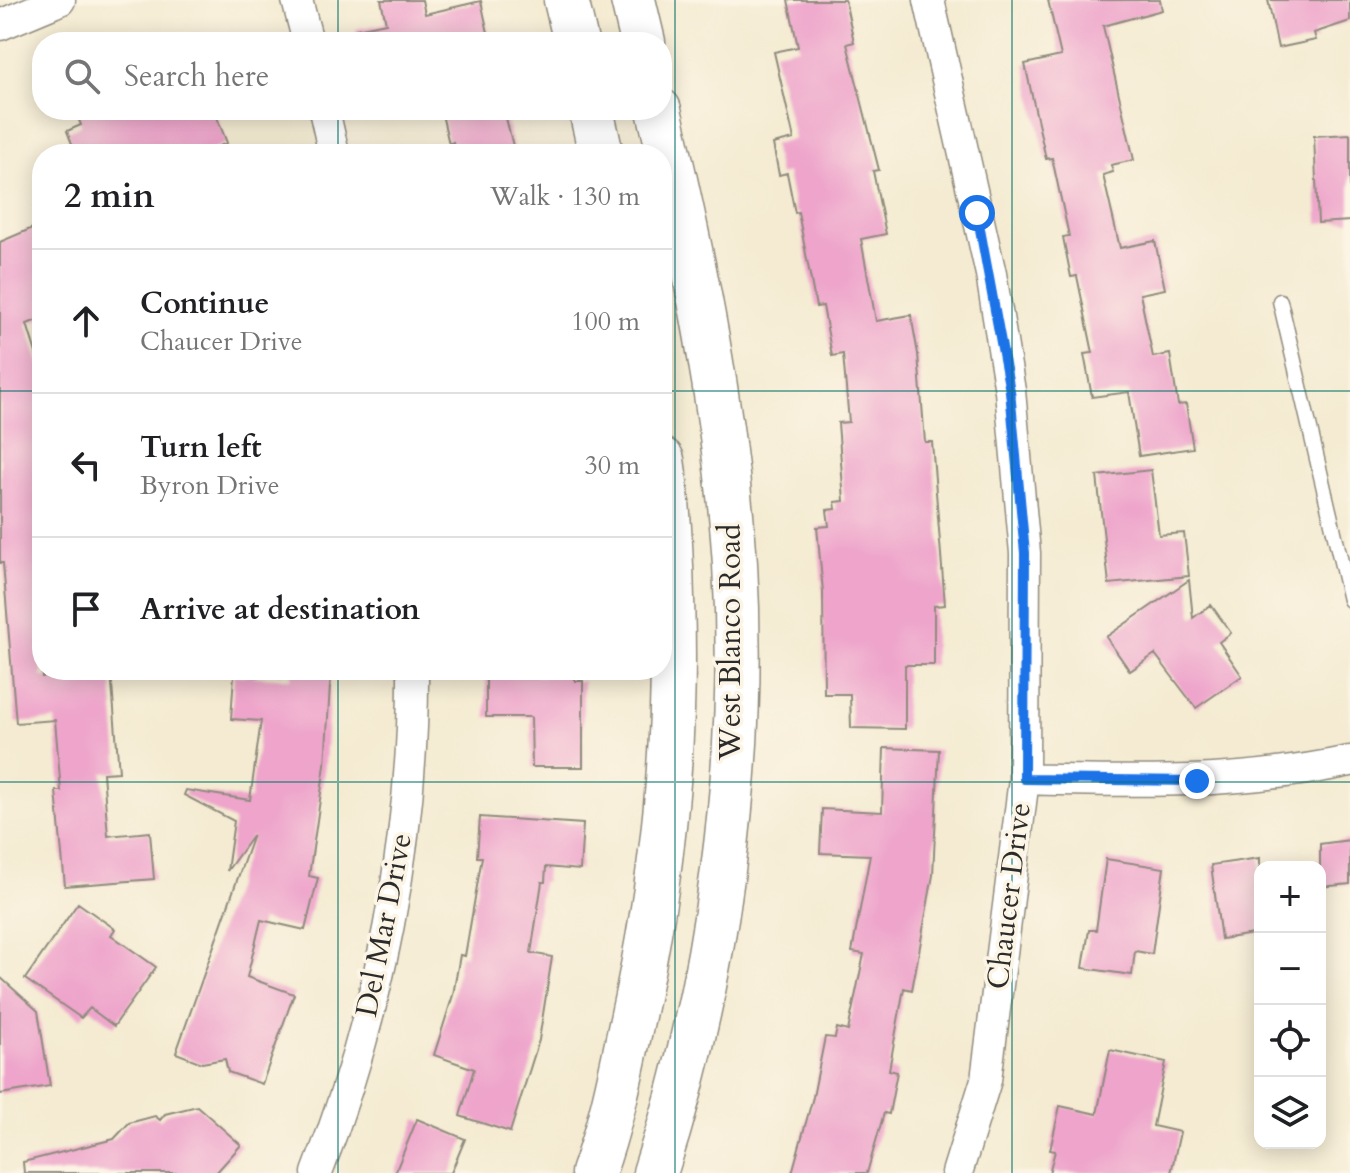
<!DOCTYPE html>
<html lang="en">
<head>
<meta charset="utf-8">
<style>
  :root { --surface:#fff; --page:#f2f2f2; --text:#202124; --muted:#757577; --line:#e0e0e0 }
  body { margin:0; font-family:Cardo,serif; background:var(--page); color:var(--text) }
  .controls { position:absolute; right:24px; bottom:24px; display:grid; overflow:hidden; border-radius:16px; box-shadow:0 4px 20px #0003 }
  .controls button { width:72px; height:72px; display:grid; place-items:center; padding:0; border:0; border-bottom:2px solid var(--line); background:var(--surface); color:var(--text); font:40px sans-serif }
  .stop { position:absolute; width:24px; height:24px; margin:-18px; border:6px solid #1a73e8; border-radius:50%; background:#fff }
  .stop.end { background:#1a73e8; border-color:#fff; box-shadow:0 2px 8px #0008 }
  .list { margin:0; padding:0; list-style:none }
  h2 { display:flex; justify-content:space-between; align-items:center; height:104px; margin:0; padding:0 32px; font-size:34px }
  h2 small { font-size:26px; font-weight:400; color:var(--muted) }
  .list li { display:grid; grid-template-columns:52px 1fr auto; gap:24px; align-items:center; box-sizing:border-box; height:144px; padding:0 32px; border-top:2px solid var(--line) }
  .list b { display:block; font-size:30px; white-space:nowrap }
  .list p { margin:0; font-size:26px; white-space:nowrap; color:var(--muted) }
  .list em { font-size:26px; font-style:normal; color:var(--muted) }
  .icon { flex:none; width:44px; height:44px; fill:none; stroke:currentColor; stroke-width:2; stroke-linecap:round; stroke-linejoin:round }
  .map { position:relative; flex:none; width:1350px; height:1173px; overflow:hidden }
  .search { position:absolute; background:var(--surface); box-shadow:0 4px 20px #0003; left:32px; top:32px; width:640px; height:88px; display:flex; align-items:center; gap:20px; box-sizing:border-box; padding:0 28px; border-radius:32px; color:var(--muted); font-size:30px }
  .panel { position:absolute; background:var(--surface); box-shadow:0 4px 20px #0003; left:32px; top:144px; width:640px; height:536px; border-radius:32px }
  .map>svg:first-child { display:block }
  .building { fill:#eea4cb }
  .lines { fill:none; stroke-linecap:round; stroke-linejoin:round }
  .lane-casing { stroke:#908b7e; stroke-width:17 }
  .street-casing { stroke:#908b7e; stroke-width:33 }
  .primary-casing { stroke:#908b7e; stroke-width:47 }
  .lane { stroke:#fff; stroke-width:14 }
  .street { stroke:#fff; stroke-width:30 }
  .primary { stroke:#fff; stroke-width:44 }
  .route { stroke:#1a73e8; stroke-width:10 }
  .grid { fill:none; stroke:#0f766e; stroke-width:2; stroke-opacity:0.55 }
  .labels { text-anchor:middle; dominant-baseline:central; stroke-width:7; stroke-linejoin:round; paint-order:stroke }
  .street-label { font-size:30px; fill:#2b2b2b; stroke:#fcf5e5 }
</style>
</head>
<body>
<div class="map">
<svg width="1350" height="1173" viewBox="0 0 1350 1173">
  <rect width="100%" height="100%" fill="#fcf5e5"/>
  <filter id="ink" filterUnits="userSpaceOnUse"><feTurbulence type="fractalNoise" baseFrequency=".0125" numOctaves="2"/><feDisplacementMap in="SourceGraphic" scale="16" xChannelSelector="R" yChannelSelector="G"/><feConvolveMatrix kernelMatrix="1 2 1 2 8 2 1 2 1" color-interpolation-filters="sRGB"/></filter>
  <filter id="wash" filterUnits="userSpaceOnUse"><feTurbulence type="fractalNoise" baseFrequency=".006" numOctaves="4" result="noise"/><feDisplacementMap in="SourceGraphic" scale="32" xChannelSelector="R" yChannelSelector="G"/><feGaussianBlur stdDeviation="1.8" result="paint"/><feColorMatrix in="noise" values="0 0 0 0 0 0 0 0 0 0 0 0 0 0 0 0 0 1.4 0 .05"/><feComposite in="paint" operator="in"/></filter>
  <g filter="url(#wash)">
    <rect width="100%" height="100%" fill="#f4ebd2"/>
    <g id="blocks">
      <path class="building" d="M381 0H422L425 14 481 1 490 42H357L356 29 386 23Z
        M788 0H845L854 42 847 44 879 170 873 171 886 234 861 239 876 321 911 315 918 354 925 442H932L945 605 934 606V665H905V729L851 728 850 694H824L823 592 817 527 829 526 827 510 836 509 835 502 844 501 838 423 849 422 843 354 832 356 823 306 816 307 798 212 795 213 787 173 779 175 773 144 794 139 774 52 798 47Z
        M1048 0H1160L1162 10 1103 26 1134 160 1111 165 1113 172 1103 175 1120 248 1155 241 1165 289 1140 294 1153 357 1170 354 1178 405 1186 404 1193 448 1139 456 1129 392 1092 397 1084 354 1093 353 1077 276 1071 277 1063 237 1069 236 1052 158 1046 159 1025 64 1061 56Z
        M1268 0H1350V21L1314 33 1316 40 1278 48Z
        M75 110H214L227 143 200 154H76L67 131 81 125Z
        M441 110H504L515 154H456L453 142 449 144Z
        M1350 134V221L1318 223 1314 136Z
        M42 224V318L27 324 42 372V677L111 672 119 772 103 773 108 836 150 832 154 879 65 886 56 791H61L55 720 16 723 3 563H0V242Z
        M1151 470 1159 535 1184 533 1189 576 1109 584 1097 476Z
        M1189 580 1193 618 1211 605 1231 633 1219 642 1242 676 1196 708 1155 654 1130 671 1106 637Z
        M292 670H331L325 765 309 876 318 878 305 930 261 920 247 977 294 994 262 1084 228 1072 225 1059 202 1063 176 1053 253 835 227 871 234 821 184 795 186 790 250 800 261 721 231 719 234 675 291 679Z
        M486 670H535V676H575V681H583V767H532L531 717H486Z
        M884 748 939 750 933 875 912 990 904 988 889 1070 897 1072 889 1114 884 1113 867 1173H792L813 1097 825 1037 835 1038 837 1028 848 1031 864 954 852 952 870 855 820 853 822 809 882 812Z
        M480 817 583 824 580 870 546 867 545 882H542L531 953 552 957 539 1040 510 1132 460 1116 474 1069 434 1055 453 995 460 955 465 956 482 857H477Z
        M1350 840V884L1320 887V844Z
        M1260 858V933L1221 939 1211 865Z
        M1106 859 1164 868 1152 954 1135 951 1132 975 1083 968 1089 930H1096Z
        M78 903 115 929 111 935 156 967 114 1026 90 1008 81 1018 25 979Z
        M0 977 38 1011 50 1086 0 1094Z
        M1110 1050 1166 1062 1153 1126 1180 1132 1171 1173H1049L1055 1151 1050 1150 1060 1106 1097 1114Z
        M197 1106 241 1145 216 1173H24L23 1162 114 1139 129 1123 155 1116 160 1120 165 1114Z
        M417 1119 465 1139 451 1173H395Z"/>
    </g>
  </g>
  <g filter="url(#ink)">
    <use href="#blocks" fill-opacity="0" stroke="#908b7e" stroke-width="2"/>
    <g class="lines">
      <defs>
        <path id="lane" d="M1280 301 1350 600"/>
        <path id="street" d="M297 0 308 42
          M929 0 991 274 1010 391 1025 553 1024 779 986 1080 957 1173
          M0 25 60 0
          M324 110 334 154
          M1024 779C1139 782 1236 785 1350 761
          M317 1173C379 1015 414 840 413 670"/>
        <path id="primary" d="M566 0 576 42
          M633 0 643 42
          M591 110 601 154
          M593 1173C611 1124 621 1072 632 1020 663 879 677 744 672 599 671 552 669 506 662 460
          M655 1173C717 985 747 761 735 564 725 410 694 259 659 110"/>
      </defs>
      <use href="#lane" class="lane-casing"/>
      <use href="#street" class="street-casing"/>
      <use href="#primary" class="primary-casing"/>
      <use href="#lane" class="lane"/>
      <use href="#street" class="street"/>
      <use href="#primary" class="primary"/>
    </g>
  </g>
  <g class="lines" filter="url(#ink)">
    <path class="route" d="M977 213 1010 391 1025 553 1024 779 1197 781"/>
  </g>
  <path class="grid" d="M338 0V42M675 0V1173M1012 0V1173M338 110V154M0 391H42M662 391H1350M338 670V1173M0 782H1350"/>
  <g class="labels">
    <g class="street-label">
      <text transform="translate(730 642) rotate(-90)">West Blanco Road</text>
      <text transform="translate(1009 896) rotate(-83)">Chaucer Drive</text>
      <text transform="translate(384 925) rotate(-79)">Del Mar Drive</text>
    </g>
  </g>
</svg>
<div class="controls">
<button>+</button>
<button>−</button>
<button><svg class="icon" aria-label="locate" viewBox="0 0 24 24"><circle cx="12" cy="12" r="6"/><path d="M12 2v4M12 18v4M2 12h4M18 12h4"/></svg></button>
<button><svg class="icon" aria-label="layers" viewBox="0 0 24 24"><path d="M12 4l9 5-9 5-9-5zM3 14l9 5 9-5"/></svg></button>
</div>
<div class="stop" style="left:977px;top:213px"></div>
<div class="stop end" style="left:1197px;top:781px"></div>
<div class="search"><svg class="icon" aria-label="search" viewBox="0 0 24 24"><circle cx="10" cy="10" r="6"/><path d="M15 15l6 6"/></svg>Search here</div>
<section class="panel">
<h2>2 min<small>Walk · 130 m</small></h2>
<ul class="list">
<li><svg class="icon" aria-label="ahead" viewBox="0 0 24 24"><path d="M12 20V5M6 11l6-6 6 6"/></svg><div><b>Continue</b><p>Chaucer Drive</p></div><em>100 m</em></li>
<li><svg class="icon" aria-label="left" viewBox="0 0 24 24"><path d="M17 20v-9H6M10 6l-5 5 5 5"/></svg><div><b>Turn left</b><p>Byron Drive</p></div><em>30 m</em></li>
<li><svg class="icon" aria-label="arrive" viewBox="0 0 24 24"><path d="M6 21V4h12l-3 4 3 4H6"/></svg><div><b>Arrive at destination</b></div></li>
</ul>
</section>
</div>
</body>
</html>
